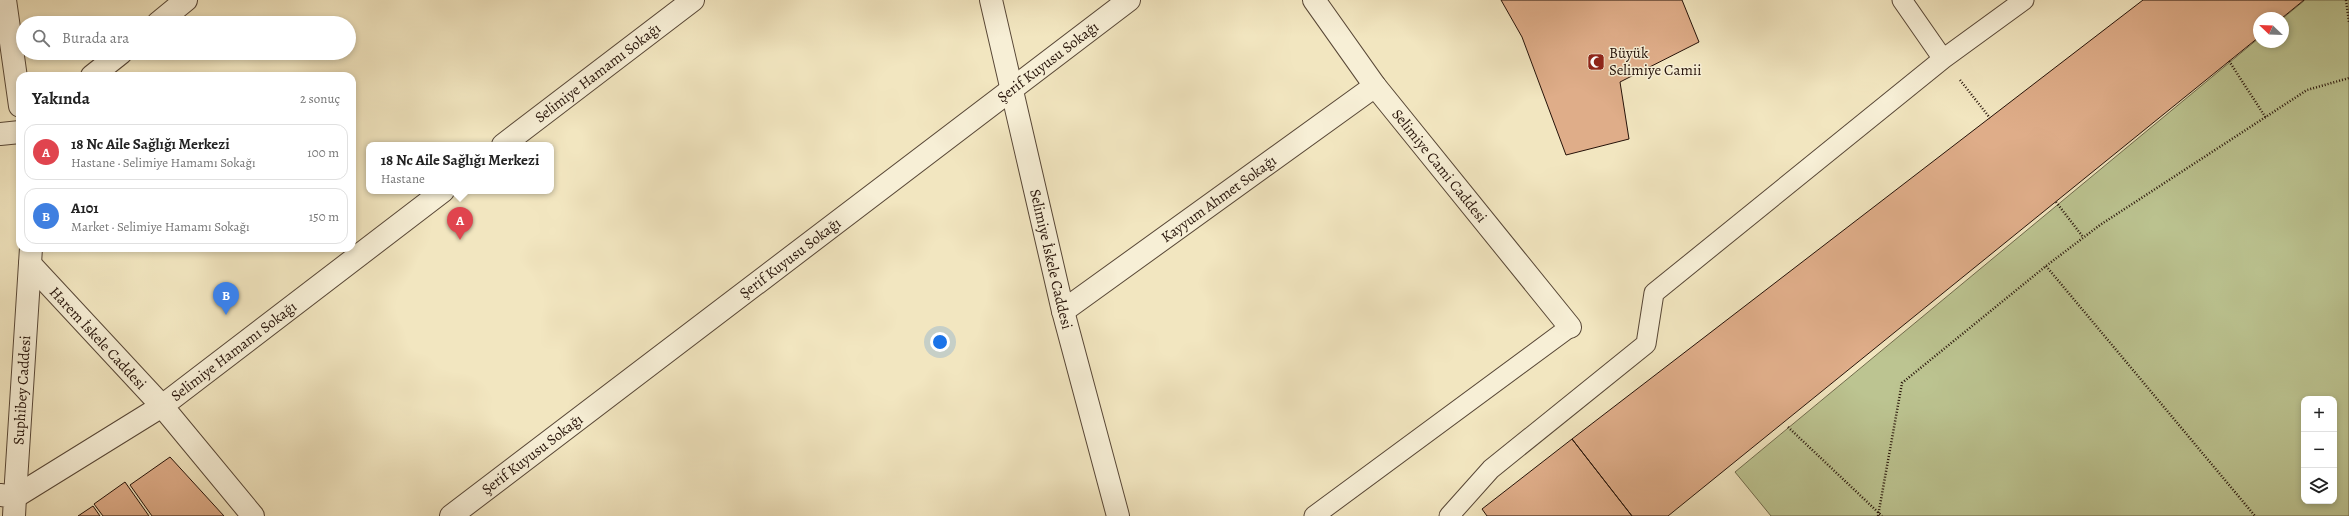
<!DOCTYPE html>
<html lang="tr">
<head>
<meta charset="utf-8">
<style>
  :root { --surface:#fff; --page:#f2f2f2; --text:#222; --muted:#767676; --line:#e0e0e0; --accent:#8f2418 }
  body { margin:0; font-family:Alegreya,serif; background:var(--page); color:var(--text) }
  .controls { position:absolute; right:12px; bottom:12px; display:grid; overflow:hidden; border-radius:8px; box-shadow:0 2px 6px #0003 }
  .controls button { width:36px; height:36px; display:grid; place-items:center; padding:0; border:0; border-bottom:1px solid var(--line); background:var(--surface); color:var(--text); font:20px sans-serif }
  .compass { position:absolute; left:2253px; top:12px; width:36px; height:36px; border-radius:50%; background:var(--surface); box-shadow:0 2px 6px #0003; rotate:293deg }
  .you { position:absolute; left:940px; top:342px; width:14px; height:14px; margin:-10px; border:3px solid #fff; border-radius:50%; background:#1a73e8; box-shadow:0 0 0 6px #1a73e833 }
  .badge { display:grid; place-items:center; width:26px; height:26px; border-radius:50%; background:var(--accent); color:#fff; font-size:13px; font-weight:700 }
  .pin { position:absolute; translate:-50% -33px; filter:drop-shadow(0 1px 2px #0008) }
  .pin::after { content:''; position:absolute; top:21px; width:14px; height:12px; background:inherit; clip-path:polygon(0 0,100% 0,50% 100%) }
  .popup { position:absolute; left:366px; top:142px; width:188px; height:52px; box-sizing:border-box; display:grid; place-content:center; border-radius:8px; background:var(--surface); filter:drop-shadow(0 1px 3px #0005); font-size:13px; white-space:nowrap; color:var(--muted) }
  .popup b { font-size:15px; color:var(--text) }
  .popup::after { content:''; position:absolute; left:50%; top:100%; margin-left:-8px; border:8px solid transparent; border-top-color:var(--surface) }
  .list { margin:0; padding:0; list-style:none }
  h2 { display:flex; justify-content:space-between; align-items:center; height:52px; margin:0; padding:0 16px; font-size:17px }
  h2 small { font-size:13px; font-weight:400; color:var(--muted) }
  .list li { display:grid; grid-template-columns:26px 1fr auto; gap:12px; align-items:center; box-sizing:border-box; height:56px; margin:0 8px 8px; padding:0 8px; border:1px solid var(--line); border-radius:12px }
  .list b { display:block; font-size:15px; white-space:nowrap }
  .list p { margin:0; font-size:13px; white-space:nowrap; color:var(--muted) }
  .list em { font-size:13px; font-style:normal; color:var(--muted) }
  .icon { flex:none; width:22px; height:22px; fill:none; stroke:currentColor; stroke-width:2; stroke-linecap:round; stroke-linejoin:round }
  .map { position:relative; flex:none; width:2349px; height:516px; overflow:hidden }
  .search { position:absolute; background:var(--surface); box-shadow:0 2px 6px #0003; left:16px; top:16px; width:340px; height:44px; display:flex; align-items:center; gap:10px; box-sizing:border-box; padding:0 14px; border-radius:22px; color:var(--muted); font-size:15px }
  .panel { position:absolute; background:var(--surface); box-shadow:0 2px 6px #0003; left:16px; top:72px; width:340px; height:180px; border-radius:12px }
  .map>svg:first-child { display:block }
  .green { fill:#bcc491; stroke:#706b4c; fill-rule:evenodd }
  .building { fill:#dfad89; stroke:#251208 }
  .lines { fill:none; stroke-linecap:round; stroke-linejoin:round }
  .service-casing { stroke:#584736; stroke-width:21 }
  .minor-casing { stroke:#584736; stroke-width:24 }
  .tertiary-casing { stroke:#584736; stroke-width:24 }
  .path { stroke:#251208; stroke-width:2.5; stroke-dasharray:1 2; stroke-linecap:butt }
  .service { stroke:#f7efd6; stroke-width:19 }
  .minor { stroke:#f7efd6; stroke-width:22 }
  .tertiary { stroke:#f7efd6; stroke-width:22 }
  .labels { text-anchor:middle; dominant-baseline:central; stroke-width:3; stroke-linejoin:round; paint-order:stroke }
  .poi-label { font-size:15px; fill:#251208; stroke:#f7efd6; text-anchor:start }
  .street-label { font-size:15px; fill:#251208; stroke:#f7efd6 }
</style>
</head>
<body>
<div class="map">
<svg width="2349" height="516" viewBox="0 0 2349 516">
  <rect width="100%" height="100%" fill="#f2e6c0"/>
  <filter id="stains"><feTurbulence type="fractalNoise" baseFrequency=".005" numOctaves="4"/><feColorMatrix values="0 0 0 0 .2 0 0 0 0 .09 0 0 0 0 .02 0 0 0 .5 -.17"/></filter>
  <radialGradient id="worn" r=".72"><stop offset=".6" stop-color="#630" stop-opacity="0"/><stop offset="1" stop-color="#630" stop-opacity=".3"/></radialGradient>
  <path class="green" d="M2305 0H2349V516H1771L1735 472 2259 38V42H2283V18ZM2304 399H2334V501H2304Z"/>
  <path class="building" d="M1501 0H1682L1699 42 1620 82 1629 139 1566 155 1522 37Z
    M2143 0H2304L2282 18H2259V37L1668 516H1632L1572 439Z
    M1572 439 1632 516H1487L1482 509Z
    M170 457 224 516H152L130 485Z
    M125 482 149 516H103L94 504Z
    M93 506 100 516H78Z"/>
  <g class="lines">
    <defs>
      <path id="service" d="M1902 0 1943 59
        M1314 516 1570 327
        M1449 516 1491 469 1646 344 1654 293 1943 59 2024 0"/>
      <g id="minor">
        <path id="s1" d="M1314 0 1375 86 1570 327"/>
        <path d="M158 23 186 0"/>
        <path d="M92 76 121 53"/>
        <path d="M0 134 20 132"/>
        <path id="s2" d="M503 145 693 0"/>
        <path id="s3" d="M1063 311 1375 86"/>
        <path d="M0 495 15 497 14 516"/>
        <path id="s4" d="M253 516 162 406 443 191"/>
        <path id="s5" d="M451 516 1129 0"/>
      </g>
      <g id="tertiary">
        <path d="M5 0 20 106"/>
        <path id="s6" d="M991 0 1063 311 1118 516"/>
        <path d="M15 497 162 406 30 264"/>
        <path id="s7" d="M15 497 31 248"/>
      </g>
    </defs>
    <use href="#service" class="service-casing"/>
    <use href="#minor" class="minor-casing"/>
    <use href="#tertiary" class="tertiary-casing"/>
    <path class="path" d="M2346 0 2349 22
      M2229 61 2266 118
      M1960 80 1990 118
      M2056 202 2083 237
      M2046 266 2255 516
      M1788 427 1882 516
      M1878 516 1902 383 2046 266 2100 225 2307 90 2349 78"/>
    <use href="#service" class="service"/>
    <use href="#minor" class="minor"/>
    <use href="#tertiary" class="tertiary"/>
  </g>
  <defs>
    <symbol id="mosque-square" viewBox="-11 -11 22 22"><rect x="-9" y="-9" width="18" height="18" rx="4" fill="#8f2418" stroke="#f7efd6"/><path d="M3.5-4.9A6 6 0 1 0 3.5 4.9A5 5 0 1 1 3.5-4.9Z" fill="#fff"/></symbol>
  </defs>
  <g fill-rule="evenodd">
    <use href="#mosque-square" x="1586" y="52" width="20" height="20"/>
  </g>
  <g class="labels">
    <g class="poi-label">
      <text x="1609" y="53">Büyük<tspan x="1609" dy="17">Selimiye Camii</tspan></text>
    </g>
    <g class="street-label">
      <text stroke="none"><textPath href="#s5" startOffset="750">Şerif Kuyusu Sokağı</textPath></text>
      <text stroke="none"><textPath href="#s2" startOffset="119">Selimiye Hamamı Sokağı</textPath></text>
      <text stroke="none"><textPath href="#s1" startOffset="208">Selimiye Cami Caddesi</textPath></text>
      <text stroke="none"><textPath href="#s3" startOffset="192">Kayyum Ahmet Sokağı</textPath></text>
      <text stroke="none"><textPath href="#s5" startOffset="426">Şerif Kuyusu Sokağı</textPath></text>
      <text stroke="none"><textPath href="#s6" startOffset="266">Selimiye İskele Caddesi</textPath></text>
      <text transform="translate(98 338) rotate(47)">Harem İskele Caddesi</text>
      <text stroke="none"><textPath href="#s4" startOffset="233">Selimiye Hamamı Sokağı</textPath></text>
      <text stroke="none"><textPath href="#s7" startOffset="107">Suphibey Caddesi</textPath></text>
      <text stroke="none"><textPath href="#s5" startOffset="102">Şerif Kuyusu Sokağı</textPath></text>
    </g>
  </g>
  <rect width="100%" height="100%" filter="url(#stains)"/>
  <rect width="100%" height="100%" fill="url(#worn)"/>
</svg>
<div class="controls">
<button>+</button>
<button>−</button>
<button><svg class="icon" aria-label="layers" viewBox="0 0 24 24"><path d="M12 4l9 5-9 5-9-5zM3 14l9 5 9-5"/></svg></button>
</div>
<svg class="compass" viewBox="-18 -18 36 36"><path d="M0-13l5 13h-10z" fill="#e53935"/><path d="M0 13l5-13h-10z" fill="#767676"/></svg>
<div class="you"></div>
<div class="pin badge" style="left:460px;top:240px;background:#e0444e">A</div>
<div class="popup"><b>18 Nc Aile Sağlığı Merkezi</b>Hastane</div>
<div class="pin badge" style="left:226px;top:315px;background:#3f7fe0">B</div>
<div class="search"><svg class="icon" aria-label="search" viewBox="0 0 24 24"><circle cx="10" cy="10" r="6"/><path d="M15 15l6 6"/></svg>Burada ara</div>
<section class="panel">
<h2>Yakında<small>2 sonuç</small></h2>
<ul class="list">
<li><span class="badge" style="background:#e0444e">A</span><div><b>18 Nc Aile Sağlığı Merkezi</b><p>Hastane · Selimiye Hamamı Sokağı</p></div><em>100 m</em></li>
<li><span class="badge" style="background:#3f7fe0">B</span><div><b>A101</b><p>Market · Selimiye Hamamı Sokağı</p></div><em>150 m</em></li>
</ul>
</section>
</div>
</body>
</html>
